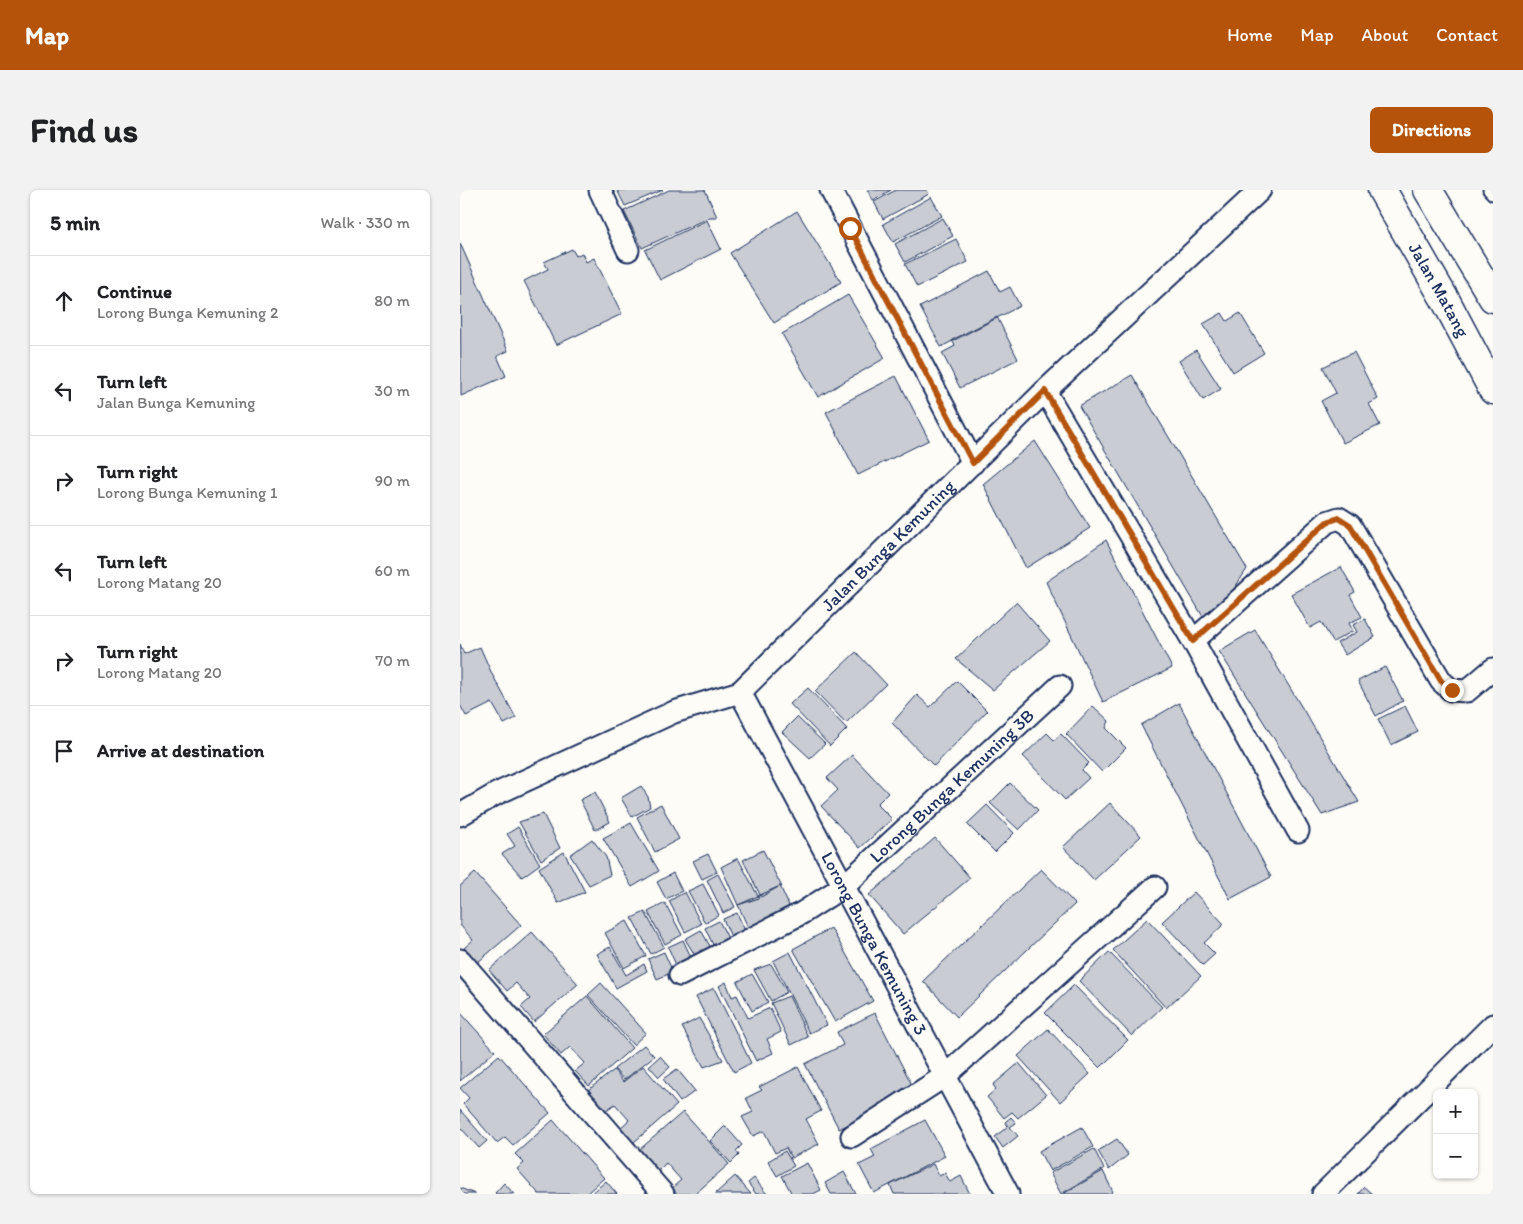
<!DOCTYPE html>
<html lang="en">
<head>
<meta charset="utf-8">
<style>
  :root { --surface:#fff; --page:#f2f2f2; --text:#202124; --muted:#757577; --line:#e0e0e0; --accent:#b45309 }
  body { margin:0; font-family:Itim,sans-serif; background:var(--page); color:var(--text) }
  .controls { position:absolute; right:15px; bottom:15px; display:grid; overflow:hidden; border-radius:8px; box-shadow:0 1px 4px #0004 }
  .controls button { width:45px; height:45px; display:grid; place-items:center; padding:0; border:0; border-bottom:1px solid var(--line); background:var(--surface); color:var(--text); font:25px sans-serif }
  .stop { position:absolute; width:15px; height:15px; margin:-11px; border:4px solid #b45309; border-radius:50%; background:#fff }
  .stop.end { background:#b45309; border-color:#fff; box-shadow:0 1px 5px #0008 }
  .list { margin:0; padding:0; list-style:none }
  h2 { display:flex; justify-content:space-between; align-items:center; height:65px; margin:0; padding:0 20px; font-size:21px }
  h2 small { font-size:16px; font-weight:400; color:var(--muted) }
  .list li { display:grid; grid-template-columns:32px 1fr auto; gap:15px; align-items:center; box-sizing:border-box; height:90px; padding:0 20px; border-top:1px solid var(--line) }
  .list b { display:block; font-size:19px; white-space:nowrap }
  .list p { margin:0; font-size:16px; white-space:nowrap; color:var(--muted) }
  .list em { font-size:16px; font-style:normal; color:var(--muted) }
  .icon { flex:none; width:28px; height:28px; fill:none; stroke:currentColor; stroke-width:2; stroke-linecap:round; stroke-linejoin:round }
  .map { position:relative; flex:none; width:1033px; height:1004px; overflow:hidden; border-radius:8px }
  header { display:flex; align-items:center; gap:30px; box-sizing:border-box; height:70px; padding:0 25px; background:var(--accent); color:#fff }
  header strong { font-size:24px }
  nav { display:flex; gap:28px; margin-inline-start:auto; font-size:18px }
  .intro { display:flex; align-items:center; justify-content:space-between; box-sizing:border-box; height:120px; padding:0 30px }
  h1 { margin:0; font-size:35px }
  .button { padding:12px 22px; border-radius:8px; background:var(--accent); color:#fff; font-size:18px; font-weight:700 }
  main { display:flex; gap:30px; padding:0 30px }
  aside { flex:1; background:var(--surface); border-radius:8px; box-shadow:0 1px 4px #0004 }
  .map>svg:first-child { display:block }
  .building { fill:#c9ccd3; stroke:#1b2f5e }
  .lines { fill:none; stroke-linecap:round; stroke-linejoin:round }
  .lane-casing { stroke:#1b2f5e; stroke-width:15 }
  .street-casing { stroke:#1b2f5e; stroke-width:25 }
  .primary-casing { stroke:#1b2f5e; stroke-width:31 }
  .lane { stroke:#fdfcf7; stroke-width:11 }
  .street { stroke:#fdfcf7; stroke-width:21 }
  .primary { stroke:#fdfcf7; stroke-width:28 }
  .route { stroke:#b45309; stroke-width:6 }
  .labels { text-anchor:middle; dominant-baseline:central; stroke-width:4; stroke-linejoin:round; paint-order:stroke }
  .street-label { font-size:18px; fill:#1b2f5e; stroke:#fdfcf7 }
</style>
</head>
<body>
<header>
<strong>Map</strong>
<nav><a>Home</a><a>Map</a><a>About</a><a>Contact</a></nav>
</header>
<div class="intro"><h1>Find us</h1><a class="button">Directions</a></div>
<main>
<aside>
<h2>5 min<small>Walk · 330 m</small></h2>
<ul class="list">
<li><svg class="icon" aria-label="ahead" viewBox="0 0 24 24"><path d="M12 20V5M6 11l6-6 6 6"/></svg><div><b>Continue</b><p>Lorong Bunga Kemuning 2</p></div><em>80 m</em></li>
<li><svg class="icon" aria-label="left" viewBox="0 0 24 24"><path d="M17 20v-9H6M10 6l-5 5 5 5"/></svg><div><b>Turn left</b><p>Jalan Bunga Kemuning</p></div><em>30 m</em></li>
<li><svg class="icon" aria-label="right" viewBox="0 0 24 24"><path d="M7 20v-9h11M14 6l5 5-5 5"/></svg><div><b>Turn right</b><p>Lorong Bunga Kemuning 1</p></div><em>90 m</em></li>
<li><svg class="icon" aria-label="left" viewBox="0 0 24 24"><path d="M17 20v-9H6M10 6l-5 5 5 5"/></svg><div><b>Turn left</b><p>Lorong Matang 20</p></div><em>60 m</em></li>
<li><svg class="icon" aria-label="right" viewBox="0 0 24 24"><path d="M7 20v-9h11M14 6l5 5-5 5"/></svg><div><b>Turn right</b><p>Lorong Matang 20</p></div><em>70 m</em></li>
<li><svg class="icon" aria-label="arrive" viewBox="0 0 24 24"><path d="M6 21V4h12l-3 4 3 4H6"/></svg><div><b>Arrive at destination</b></div></li>
</ul>
</aside>
<div class="map">
<svg width="1033" height="1004" viewBox="0 0 1033 1004">
  <rect width="100%" height="100%" fill="#fdfcf7"/>
  <filter id="ink" filterUnits="userSpaceOnUse"><feTurbulence type="fractalNoise" baseFrequency=".02" numOctaves="2"/><feDisplacementMap in="SourceGraphic" scale="10" xChannelSelector="R" yChannelSelector="G"/><feConvolveMatrix kernelMatrix="1 2 1 2 8 2 1 2 1" color-interpolation-filters="sRGB"/></filter>
  <g filter="url(#ink)">
    <path class="building" d="M157 0H203L165 16Z
      M209 0H245L257 27H250L182 58 164 21Z
      M407 0H431L413 10Z
      M436 0H467L469 4 423 29 414 12Z
      M471 7 482 26 433 52 423 34Z
      M337 21 381 92 314 133 270 63Z
      M483 28 493 46 445 72 435 54Z
      M247 30 261 59 200 90 185 60Z
      M496 49 508 72 457 97 445 74Z
      M0 53 48 161 37 166 46 186 1 206Z
      M112 59 116 66 122 63 126 72 134 68 162 124 96 155 64 91 88 79 84 72Z
      M529 81 540 102 550 97 560 116 481 157 460 117Z
      M388 105 425 168 358 207 322 144Z
      M762 123 767 131 780 123 804 163 773 182 743 134Z
      M537 127 558 169 500 198 482 163 495 156 492 150Z
      M736 160 761 199 743 210 719 171Z
      M894 162 918 209 909 214 920 235 883 253 861 211 876 203 863 177Z
      M672 185 787 379 749 437 619 216Z
      M436 186 469 250 398 285 366 222Z
      M575 251 630 338 566 378 523 294Z
      M646 350 712 478 643 512 586 392Z
      M881 377 895 402 890 405 902 427 889 433 893 441 873 452 861 432 850 438 831 404Z
      M556 412 590 451 533 500 496 469Z
      M905 429 915 447 885 465 877 453 897 442 893 435Z
      M795 440 899 612 862 625 759 461Z
      M0 454 4 464 20 457 32 484 56 528 44 534 32 513 6 526 0 515Z
      M396 462 426 494 386 533 355 501Z
      M925 477 943 511 916 526 898 491Z
      M497 491 527 521 474 576 432 533 457 505 470 517Z
      M348 498 387 539 370 556 330 514Z
      M719 513 811 687 770 709 681 535Z
      M633 516 649 531 646 538 666 558 642 582 606 544Z
      M945 516 958 542 931 555 918 529Z
      M337 527 365 554 350 568 322 542Z
      M587 543 594 550 601 544 629 573 622 580 629 588 605 610 563 566Z
      M392 565 428 603 417 614 432 629 400 658 361 616 378 600 367 588Z
      M550 593 578 620 559 640 530 613Z
      M181 596 188 607 190 617 172 627 161 608Z
      M135 602 150 632 135 640 120 610Z
      M650 613 681 646 634 690 603 657Z
      M201 614 219 649 195 662 177 627Z
      M527 615 554 643 535 662 507 634Z
      M83 624 100 658 81 670 59 632Z
      M171 633 199 681 172 697 143 648Z
      M58 637 80 674 62 687 42 664 55 656 47 644Z
      M475 648 510 688 443 744 409 705Z
      M132 649 146 667 150 685 129 695 110 665Z
      M303 660 322 697 320 696 301 707 283 670Z
      M104 662 125 702 98 713 79 678Z
      M248 664 257 682 242 689 233 671Z
      M278 668 299 708 278 715 261 677Z
      M581 679 615 714 497 827 463 791Z
      M15 683 61 735 17 773 4 758 13 750 0 735V696Z
      M213 683 222 701 206 709 197 692Z
      M258 684 275 717 263 723 247 690Z
      M243 694 259 725 245 733 228 701Z
      M320 696 332 722 290 742 278 715Z
      M225 702 241 734 225 742 209 711Z
      M734 702 764 734 744 753 755 764 743 775 702 732Z
      M205 713 222 745 205 754 188 722Z
      M185 722 204 757 191 764 172 728Z
      M277 723 286 743 272 749 263 729Z
      M687 729 741 786 706 818 653 760Z
      M167 731 186 766 164 778 145 743Z
      M259 731 269 750 254 757 245 738Z
      M371 738 413 811 375 832 333 759Z
      M241 740 251 758 236 767 225 749Z
      M72 742 118 794 74 832 61 817 70 809 56 793 47 801 29 780Z
      M223 750 231 767 216 775 208 757Z
      M150 757 166 785 184 774 187 781 156 798 137 764Z
      M204 762 213 782 197 789 188 769Z
      M330 762 367 835 349 843 313 771Z
      M649 762 702 817 672 846 619 791Z
      M311 774 327 802 311 811 294 780Z
      M292 784 308 812 292 821 277 792Z
      M266 792 272 807 277 805 288 828 310 818 321 842 307 849 313 863 296 871 259 796Z
      M141 793 186 843 173 855 128 805Z
      M614 795 668 850 640 878 585 823Z
      M254 798 291 873 274 882 236 807Z
      M127 806 172 858 129 896 115 881 125 873 110 857 101 865 83 844Z
      M329 806 348 847 331 855 311 813Z
      M0 822 35 861 0 891Z
      M415 823 453 897 418 914 420 919 379 939 345 874 383 855 377 842Z
      M239 828 263 870 244 877 222 837Z
      M588 839 630 884 600 912 558 866Z
      M184 855 194 866 164 890 154 879Z
      M39 865 90 923 53 955 45 947 37 953 3 914 9 908 0 898Z
      M200 866 210 877 199 887 189 876Z
      M559 873 586 905 558 928 552 922 544 928 527 907 536 899 533 895Z
      M183 876 217 915 173 953 160 938 169 930 155 914 145 921 127 901 154 880 163 892Z
      M338 877 361 921 346 929 359 954 331 968 326 958 315 963 304 941 293 946 282 927 293 922 286 908 302 900 299 897Z
      M217 879 235 901 220 912 203 889Z
      M0 920 27 951 19 958 0 937Z
      M223 922 269 974 235 1004H217L212 998 221 990 206 973 198 981 179 960Z
      M551 927 556 933 550 937 558 946 543 958 535 947 548 936 545 932Z
      M93 930 144 988 126 1004H79L57 979 64 973 55 964Z
      M465 930 485 966 414 1003 399 975 415 967 411 959Z
      M265 936 282 955 276 961 279 965 271 973 250 951Z
      M622 937 633 957 590 981 579 961Z
      M657 949 668 965 649 980 638 961Z
      M634 959 644 979 601 1004 590 983Z
      M325 961 334 976 317 986 308 971Z
      M347 973 361 1000 353 1004H332L322 986Z
      M473 974 479 986 485 983 490 992 501 986 510 1004H434L430 995Z
      M643 981 653 1002 649 1004H603Z
      M384 982 396 1004H371L365 993Z
      M275 986 291 1004H255Z
      M294 988 307 1004H296L288 993Z
      M146 991 157 1004H131Z
      M44 993 54 1004H36L35 1003Z
      M904 997 912 1004H898Z
      M0 998 15 1004H0Z"/>
    <g class="lines">
      <defs>
        <path id="lane" d="M1029 0 1033 4"/>
        <g id="street">
          <path d="M140 0 168 60"/>
          <path d="M371 0 513 273"/>
          <path d="M585 201 733 451 838 641"/>
          <path d="M733 451 867 332 879 328 890 335 981 491 991 500 1007 501 1033 479"/>
          <path id="s1" d="M280 502 548 1004"/>
          <path id="s2" d="M0 625 36 604 214 522 280 502 585 201 800 0"/>
          <path d="M0 770 203 1004"/>
          <path id="s3" d="M220 785 342 723 384 696 600 496"/>
          <path d="M392 946 485 886 695 697"/>
          <path d="M863 1004 1033 835"/>
        </g>
        <g id="primary">
          <path id="s4" d="M922 0 987 113 1033 200"/>
          <path d="M968 0 1033 108"/>
        </g>
      </defs>
      <use href="#lane" class="lane-casing"/>
      <use href="#street" class="street-casing"/>
      <use href="#primary" class="primary-casing"/>
      <use href="#lane" class="lane"/>
      <use href="#street" class="street"/>
      <use href="#primary" class="primary"/>
    </g>
  </g>
  <g class="lines" filter="url(#ink)">
    <path class="route" d="M390 38 513 273 585 201 733 451 867 332 879 328 890 335 981 491 992 500"/>
  </g>
  <g class="labels">
    <g class="street-label">
      <text stroke="none"><textPath href="#s4" startOffset="115">Jalan Matang</textPath></text>
      <text stroke="none"><textPath href="#s2" startOffset="515">Jalan Bunga Kemuning</textPath></text>
      <text stroke="none"><textPath href="#s3" startOffset="334">Lorong Bunga Kemuning 3B</textPath></text>
      <text stroke="none"><textPath href="#s1" startOffset="285">Lorong Bunga Kemuning 3</textPath></text>
    </g>
  </g>
</svg>
<div class="controls">
<button>+</button>
<button>−</button>
</div>
<div class="stop" style="left:390px;top:38px"></div>
<div class="stop end" style="left:992px;top:500px"></div>
</div>
</main>
</body>
</html>
